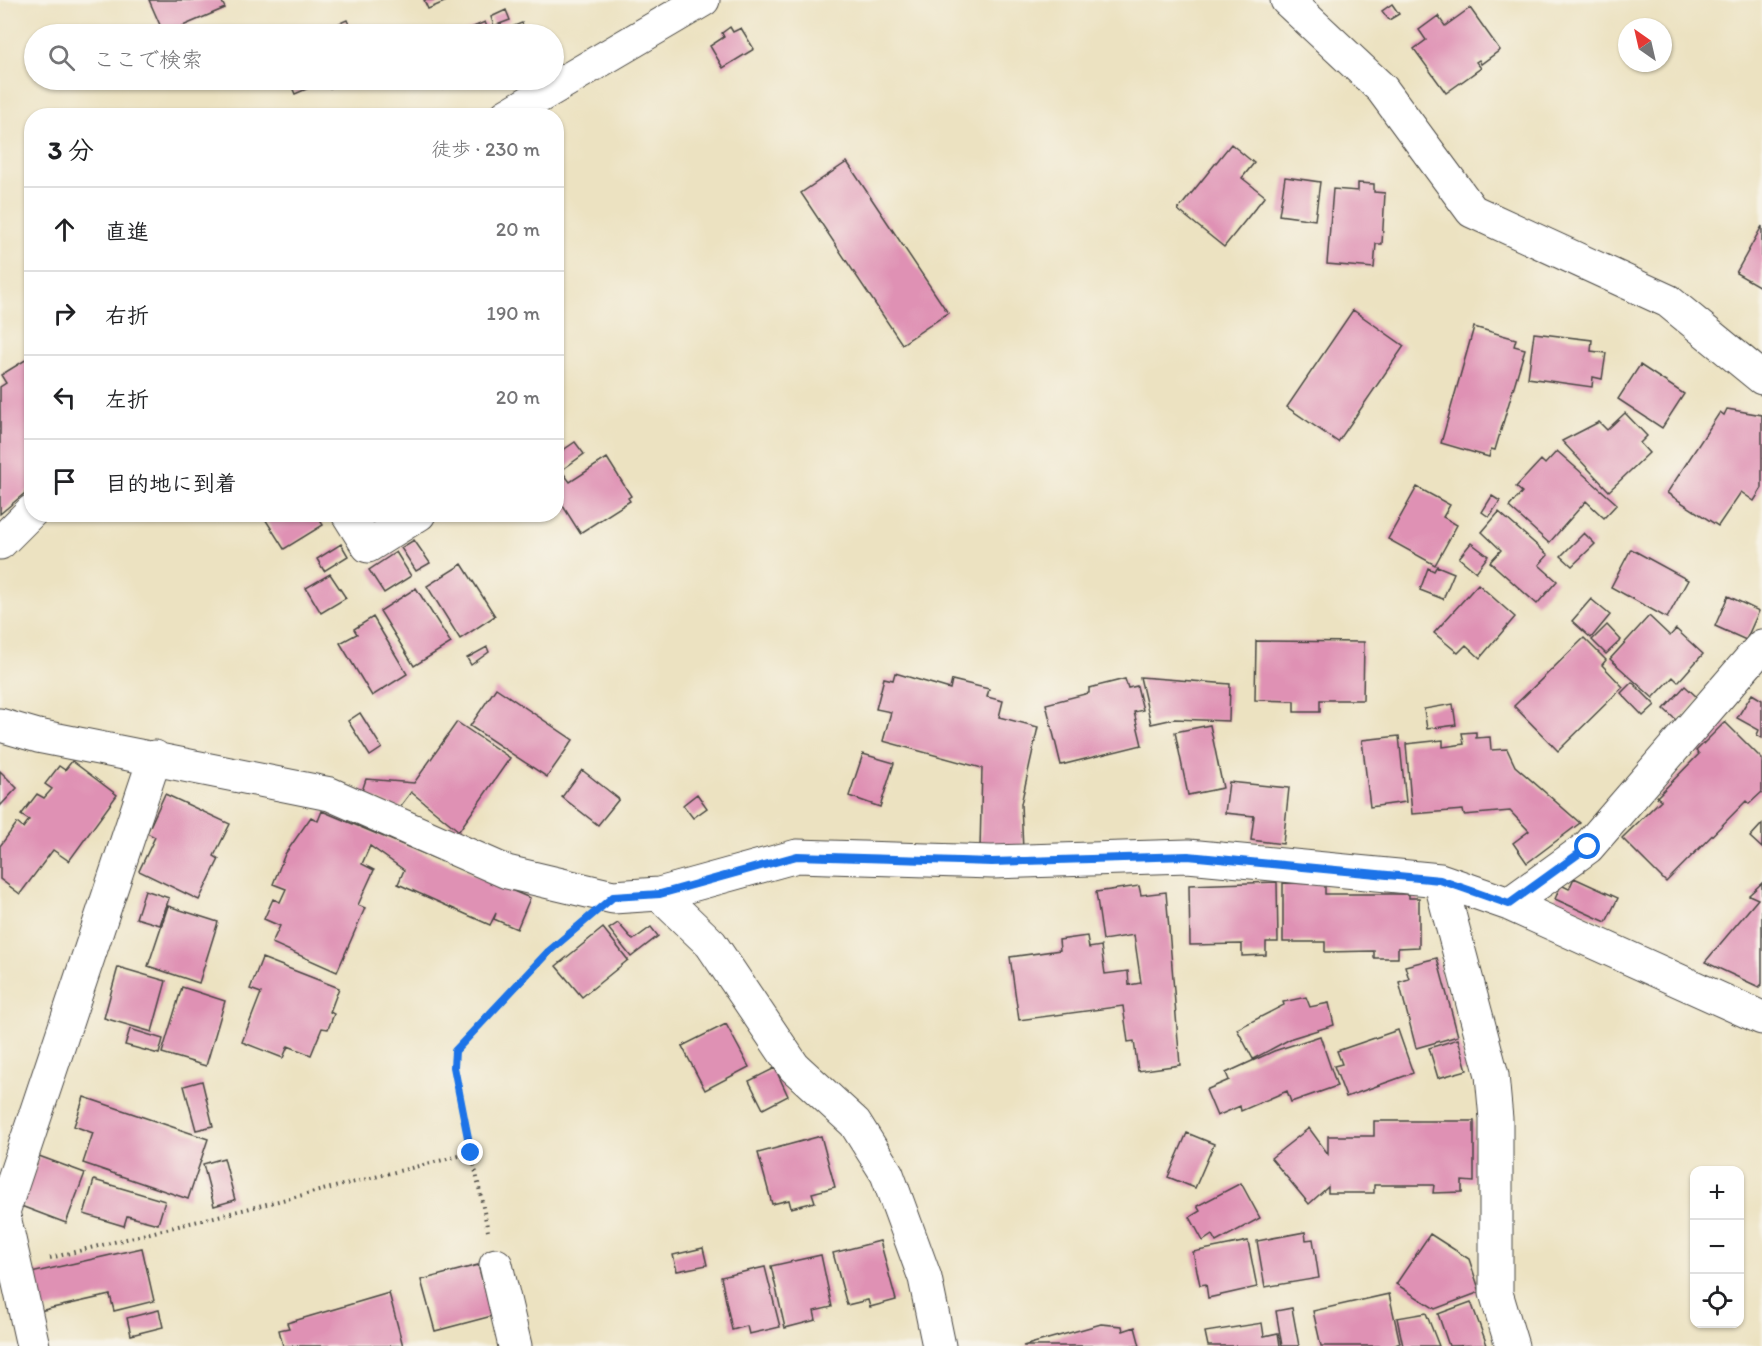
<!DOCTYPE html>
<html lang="ja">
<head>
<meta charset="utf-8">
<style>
  :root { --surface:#fff; --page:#f6f6f6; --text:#202124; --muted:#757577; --line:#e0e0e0 }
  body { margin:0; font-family:Itim,"Klee One",sans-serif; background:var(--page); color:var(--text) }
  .controls { position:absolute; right:18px; bottom:18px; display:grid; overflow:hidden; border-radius:12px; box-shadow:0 2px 4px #0004 }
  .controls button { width:54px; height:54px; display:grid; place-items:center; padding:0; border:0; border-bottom:2px solid var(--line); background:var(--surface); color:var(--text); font:30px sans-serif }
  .compass { position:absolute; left:1618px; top:18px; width:54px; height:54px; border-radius:50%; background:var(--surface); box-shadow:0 2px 4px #0004; rotate:326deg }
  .stop { position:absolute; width:18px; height:18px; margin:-14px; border:4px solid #1a73e8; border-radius:50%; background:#fff }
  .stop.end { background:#1a73e8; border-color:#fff; box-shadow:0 2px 6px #0008 }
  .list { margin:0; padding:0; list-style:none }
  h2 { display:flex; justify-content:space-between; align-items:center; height:78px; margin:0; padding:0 24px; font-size:26px }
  h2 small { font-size:20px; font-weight:400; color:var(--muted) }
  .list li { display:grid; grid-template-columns:39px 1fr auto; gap:18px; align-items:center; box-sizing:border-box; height:84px; padding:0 24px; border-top:2px solid var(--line) }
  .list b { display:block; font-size:22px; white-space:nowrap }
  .list em { font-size:20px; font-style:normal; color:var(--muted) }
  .icon { flex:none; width:33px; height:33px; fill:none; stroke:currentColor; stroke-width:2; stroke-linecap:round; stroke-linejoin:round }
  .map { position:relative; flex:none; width:1762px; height:1346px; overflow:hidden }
  .search { position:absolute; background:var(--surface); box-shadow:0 2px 4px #0004; left:24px; top:24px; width:540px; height:66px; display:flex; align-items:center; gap:15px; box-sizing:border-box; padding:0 21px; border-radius:33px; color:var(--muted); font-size:22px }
  .panel { position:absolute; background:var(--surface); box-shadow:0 2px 4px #0004; left:24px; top:108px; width:540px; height:414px; border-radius:24px }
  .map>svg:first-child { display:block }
  .building { fill:#df91b4 }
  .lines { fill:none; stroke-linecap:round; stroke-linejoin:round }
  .minor-casing { stroke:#484642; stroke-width:35 }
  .path { stroke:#484642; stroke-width:4; stroke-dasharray:1.5 4.5; stroke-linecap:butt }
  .minor { stroke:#fff; stroke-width:33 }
  .route { stroke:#1a73e8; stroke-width:8 }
</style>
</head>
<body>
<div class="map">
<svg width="1762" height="1346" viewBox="0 0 1762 1346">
  <rect width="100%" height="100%" fill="#f7f3e8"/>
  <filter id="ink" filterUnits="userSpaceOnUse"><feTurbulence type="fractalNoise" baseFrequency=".0167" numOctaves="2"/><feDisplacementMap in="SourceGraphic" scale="12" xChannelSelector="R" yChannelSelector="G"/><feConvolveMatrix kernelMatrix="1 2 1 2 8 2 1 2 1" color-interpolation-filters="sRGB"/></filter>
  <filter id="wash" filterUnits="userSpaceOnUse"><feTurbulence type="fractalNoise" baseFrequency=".008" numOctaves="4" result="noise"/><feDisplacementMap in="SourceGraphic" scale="24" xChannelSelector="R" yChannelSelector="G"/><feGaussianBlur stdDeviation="1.35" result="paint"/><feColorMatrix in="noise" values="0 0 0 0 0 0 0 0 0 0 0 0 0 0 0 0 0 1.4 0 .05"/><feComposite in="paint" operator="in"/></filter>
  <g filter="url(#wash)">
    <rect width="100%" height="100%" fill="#ece2c1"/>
    <g id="blocks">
      <path class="building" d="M149 0H221L225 8 164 34Z
        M424 0H449L428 9Z
        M1392 4 1399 14 1389 20 1382 11Z
        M1470 8 1500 50 1481 64 1479 60 1476 62 1481 68 1446 93 1414 49 1426 40 1419 30 1438 16 1445 26Z
        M506 10 510 20 494 26 491 17Z
        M347 20 353 34H314Z
        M485 22 490 34H457Z
        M522 23 527 34H494Z
        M730 27 733 32 741 28 754 49 723 68 710 46 724 37 722 33Z
        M289 80H349L330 88 327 80 295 94Z
        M437 80H464L441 89Z
        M1231 144 1254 163 1242 178 1265 196 1224 247 1178 210Z
        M847 162 948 313 902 344 801 193Z
        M1285 177 1320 182 1315 220 1279 215Z
        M1358 183 1374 184V192L1385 193 1382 244H1376L1374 268 1327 264 1333 189 1358 191Z
        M1762 226V288L1736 273Z
        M1353 310 1404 346 1338 442 1287 407Z
        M1474 327 1516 339 1514 346 1525 349 1495 450 1491 449 1489 457 1441 443Z
        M1534 333 1592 340 1591 351 1606 353 1602 379 1593 377 1592 387 1528 378Z
        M27 359 32 365V487L0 514V387L6 383 1 375Z
        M1640 365 1684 394 1662 428 1618 399Z
        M1727 409 1762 415V488L1754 501 1741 492 1718 526 1667 493 1720 412 1724 415Z
        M1625 413 1647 436 1640 443 1649 453 1609 491 1562 441 1599 422 1607 430Z
        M575 442 584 454 559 472 556 468V455Z
        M1557 451 1617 504 1604 518 1586 501 1549 543 1509 507 1522 492 1516 487 1541 460 1545 464Z
        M607 458 631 496 628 498 630 501 580 533 556 495 559 493 556 479 564 474 570 482Z
        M1417 487 1450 505 1443 517 1457 525 1435 565 1388 539Z
        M1492 496 1500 501 1489 517 1482 512Z
        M1499 512 1548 555 1539 565 1557 581 1537 604 1490 562 1501 550 1482 532Z
        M262 514H316L323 525 284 549Z
        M1584 533 1595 544 1572 566 1561 556Z
        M414 540 430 563 416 571 401 548Z
        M1471 543 1488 556 1476 572 1459 558Z
        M341 544 348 556 324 571 317 559Z
        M1631 549 1688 580 1667 618 1611 587Z
        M396 552 411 576 384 593 369 570Z
        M462 564 495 616 460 639 427 586Z
        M1437 566 1454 573 1443 599 1420 590 1428 568 1434 571Z
        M330 574 346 598 321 613 306 588Z
        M1478 584 1515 617 1480 658 1466 645 1458 653 1434 633Z
        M416 588 451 643 414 666 380 611Z
        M1728 596 1759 611 1746 640 1715 626Z
        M1591 599 1610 615 1591 638 1572 621Z
        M1649 616 1670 636 1676 629 1703 654 1678 682 1673 677 1653 698 1610 659Z
        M373 617 407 674 372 696 340 643 357 634 354 629Z
        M1607 625 1621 640 1606 654 1592 640Z
        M1584 638 1606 660 1602 665 1623 687 1558 751 1514 706Z
        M1256 641 1364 642 1363 700H1320V712H1294V701L1255 700Z
        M487 647 489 652 471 665 467 658Z
        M895 673 950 689 952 680 989 689 987 697 1003 701 999 717 1038 727 1021 804 1023 851 980 849 982 768 883 741 891 712 876 709 884 678 893 680Z
        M1140 677 1230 684 1229 721 1174 719 1151 724Z
        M1125 679 1128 688 1137 686 1143 710 1134 712 1142 745 1061 765 1046 704 1089 693V688Z
        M1632 682 1655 705 1643 716 1621 693Z
        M1685 686 1698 698 1677 721 1664 709Z
        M496 688 573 740 547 777 470 726Z
        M1752 694 1762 700V738L1757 735 1759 730 1737 718Z
        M1453 704 1456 725 1427 729 1424 709Z
        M360 713 382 748 370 756 348 721Z
        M457 722 510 758 459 831 411 792 399 808 361 794 366 779 414 783Z
        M1725 722 1762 759V792L1749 804 1746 801 1666 882 1622 838 1661 800 1657 797 1699 754 1696 751Z
        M1210 725 1223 788 1188 795 1175 732Z
        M1476 732V738L1490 737 1491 750 1507 749 1515 766 1580 823 1527 863 1513 843 1529 831 1510 811 1464 815 1463 810 1412 814 1406 744 1443 740V747L1464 744 1462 733Z
        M1399 736 1406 802 1370 807 1362 740Z
        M863 754 894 763 880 807 849 796Z
        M72 761 117 795 69 861 53 850 20 894 0 879V846L17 823 23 828 29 820 21 815 37 794 44 798 52 789 45 784 59 766 65 770Z
        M582 770 619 799 598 825 562 797Z
        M0 771 17 788 0 806Z
        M1229 782 1289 788 1283 844 1251 840 1254 816 1225 813Z
        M165 794 230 824 214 856 219 859 199 900 139 871 155 837 147 833Z
        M697 794 707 808 693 818 683 805Z
        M322 811 530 898 517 929 494 919 496 913 490 925 398 884 404 870 370 846 362 864 374 870 358 905 365 908 337 972 272 943 280 926 264 919 273 899 280 902 286 889 273 884 285 854 311 817 318 821Z
        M1762 824V848L1750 837Z
        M1574 878 1618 898 1606 922 1555 899 1561 885 1569 889Z
        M1277 882 1278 942H1266V955L1242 956V944L1190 945 1189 885Z
        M1283 883 1325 884V894H1409V898H1419V947L1398 948V958H1374V951L1325 952V942H1283Z
        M1762 883V984L1759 987 1705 962 1758 899 1749 895Z
        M1139 886 1141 895 1166 892 1180 1065 1138 1071 1134 1041 1128 1042 1123 1006 1019 1020 1010 957 1060 950 1059 940 1087 936 1089 948 1101 946 1105 974 1128 971 1129 985 1141 983 1134 935 1103 940 1096 892Z
        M145 890 169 898 160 925 136 918Z
        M168 906 218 922 199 983 148 966Z
        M618 923 633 940 651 927 658 936 631 957 609 929Z
        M603 928 628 960 582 997 556 966Z
        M262 958 339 988 330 1012 334 1014 328 1029 322 1028 311 1055 288 1046 283 1058 242 1042 261 993 250 989Z
        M1437 958 1458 1036 1416 1048 1399 982 1409 979 1405 966Z
        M118 967 166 981 152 1032 104 1018Z
        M182 987 225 1001 206 1066 162 1053Z
        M1306 997 1310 1007 1329 1003 1334 1025 1292 1038 1253 1059 1237 1029 1284 1005 1283 1002Z
        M726 1024 749 1067 705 1090 682 1046Z
        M130 1029 163 1039 159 1054 125 1045Z
        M1398 1030 1413 1073 1346 1097 1334 1066 1342 1064 1337 1051Z
        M1320 1036 1337 1086 1291 1102 1287 1091 1241 1111 1240 1106 1217 1116 1206 1090 1229 1080 1226 1073 1274 1051Z
        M1458 1039 1467 1070 1438 1078 1429 1048Z
        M775 1068 788 1096 763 1109 749 1081Z
        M202 1081 213 1126 196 1130 184 1086Z
        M84 1097 208 1139 188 1199 83 1163 93 1133 74 1126Z
        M1374 1121H1474V1182L1462 1181V1192L1433 1193 1434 1185H1374V1193H1328V1187L1309 1204 1271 1158 1309 1128 1328 1154V1136H1374Z
        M1187 1133 1214 1144 1195 1188 1168 1177Z
        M821 1136 835 1187 812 1193 815 1202 791 1208 789 1200 772 1204 758 1153Z
        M39 1156 85 1173 66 1223 21 1206Z
        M224 1158 235 1200 214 1206 203 1164Z
        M94 1180 165 1201 158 1224 127 1216 124 1226 84 1214Z
        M1241 1183 1260 1218 1216 1242 1212 1235 1203 1241 1190 1217 1200 1211 1197 1206Z
        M1305 1232 1306 1240 1313 1239 1319 1278 1265 1287 1257 1241Z
        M1430 1234 1469 1259 1480 1292 1435 1309 1396 1284Z
        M880 1241 896 1300 870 1307 868 1300 847 1305 833 1253Z
        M1248 1241 1257 1287 1208 1298 1206 1284 1200 1285 1193 1252Z
        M142 1248 154 1301 114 1311 110 1295 39 1311 31 1273Z
        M703 1248 707 1265 677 1271 673 1255Z
        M821 1255 832 1307 814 1311 816 1320 785 1328 771 1266Z
        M478 1265 492 1316 435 1331 421 1280Z
        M765 1267 780 1327 749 1334 747 1326 732 1330 721 1277Z
        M389 1293 403 1346H283L279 1330 289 1328 287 1323Z
        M1389 1294 1400 1343 1393 1346H1321L1313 1311Z
        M1471 1302 1487 1345 1449 1346 1438 1314Z
        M1292 1308 1299 1346H1282L1276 1311Z
        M159 1310 163 1327 131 1335 127 1318Z
        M1426 1313 1439 1346H1403L1397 1318Z
        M1262 1323 1264 1336 1278 1333 1280 1346H1208L1205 1332Z
        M1101 1324 1122 1326 1123 1331 1135 1327 1140 1346H1023Z"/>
    </g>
  </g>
  <g filter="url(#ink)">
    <use href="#blocks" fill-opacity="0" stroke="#484642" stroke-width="1.5"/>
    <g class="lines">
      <defs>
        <path id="minor" d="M1287 0 1382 89 1472 211 1668 301 1762 378
          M506 116 703 0
          M348 514 368 546 419 514
          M0 543 32 511
          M0 725 38 736 330 794 507 872 613 897 659 894 797 856 992 862 1188 856 1440 880 1509 904 1762 1018
          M1440 880 1492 1075 1496 1119V1293L1512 1346
          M659 894 711 944 794 1067 855 1123 887 1174 925 1278 939 1346
          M1509 904 1588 847 1762 646
          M496 1265 515 1346
          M33 1346 3 1212 155 757"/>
      </defs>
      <use href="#minor" class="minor-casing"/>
      <path class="path" d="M488 1231 454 1067 455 1051 548 952 578 927
        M50 1258 471 1153"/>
      <use href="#minor" class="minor"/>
    </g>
  </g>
  <g class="lines" filter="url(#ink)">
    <path class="route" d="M471 1153 454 1067 455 1051 548 952 613 897 660 894 797 856 992 862 1188 856 1440 880 1509 904 1588 847"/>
  </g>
</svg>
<div class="controls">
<button>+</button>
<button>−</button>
<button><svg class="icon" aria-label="locate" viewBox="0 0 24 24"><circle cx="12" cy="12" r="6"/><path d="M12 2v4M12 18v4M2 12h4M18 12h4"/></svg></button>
</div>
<svg class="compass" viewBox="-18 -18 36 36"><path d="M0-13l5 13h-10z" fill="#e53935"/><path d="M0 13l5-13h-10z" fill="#757577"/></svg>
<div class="stop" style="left:1588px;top:847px"></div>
<div class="stop end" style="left:471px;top:1153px"></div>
<div class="search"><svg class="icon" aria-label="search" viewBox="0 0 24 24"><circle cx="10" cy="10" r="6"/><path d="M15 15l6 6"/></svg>ここで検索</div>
<section class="panel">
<h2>3 分<small>徒歩 · 230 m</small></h2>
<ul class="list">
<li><svg class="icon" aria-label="ahead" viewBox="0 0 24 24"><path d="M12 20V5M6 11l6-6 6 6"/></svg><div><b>直進</b></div><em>20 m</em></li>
<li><svg class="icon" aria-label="right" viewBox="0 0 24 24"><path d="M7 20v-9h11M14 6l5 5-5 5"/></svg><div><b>右折</b></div><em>190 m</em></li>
<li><svg class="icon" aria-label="left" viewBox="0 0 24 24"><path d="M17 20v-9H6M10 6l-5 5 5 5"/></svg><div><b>左折</b></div><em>20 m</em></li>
<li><svg class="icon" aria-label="arrive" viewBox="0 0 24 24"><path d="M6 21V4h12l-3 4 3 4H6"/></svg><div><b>目的地に到着</b></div></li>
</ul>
</section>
</div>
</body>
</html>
